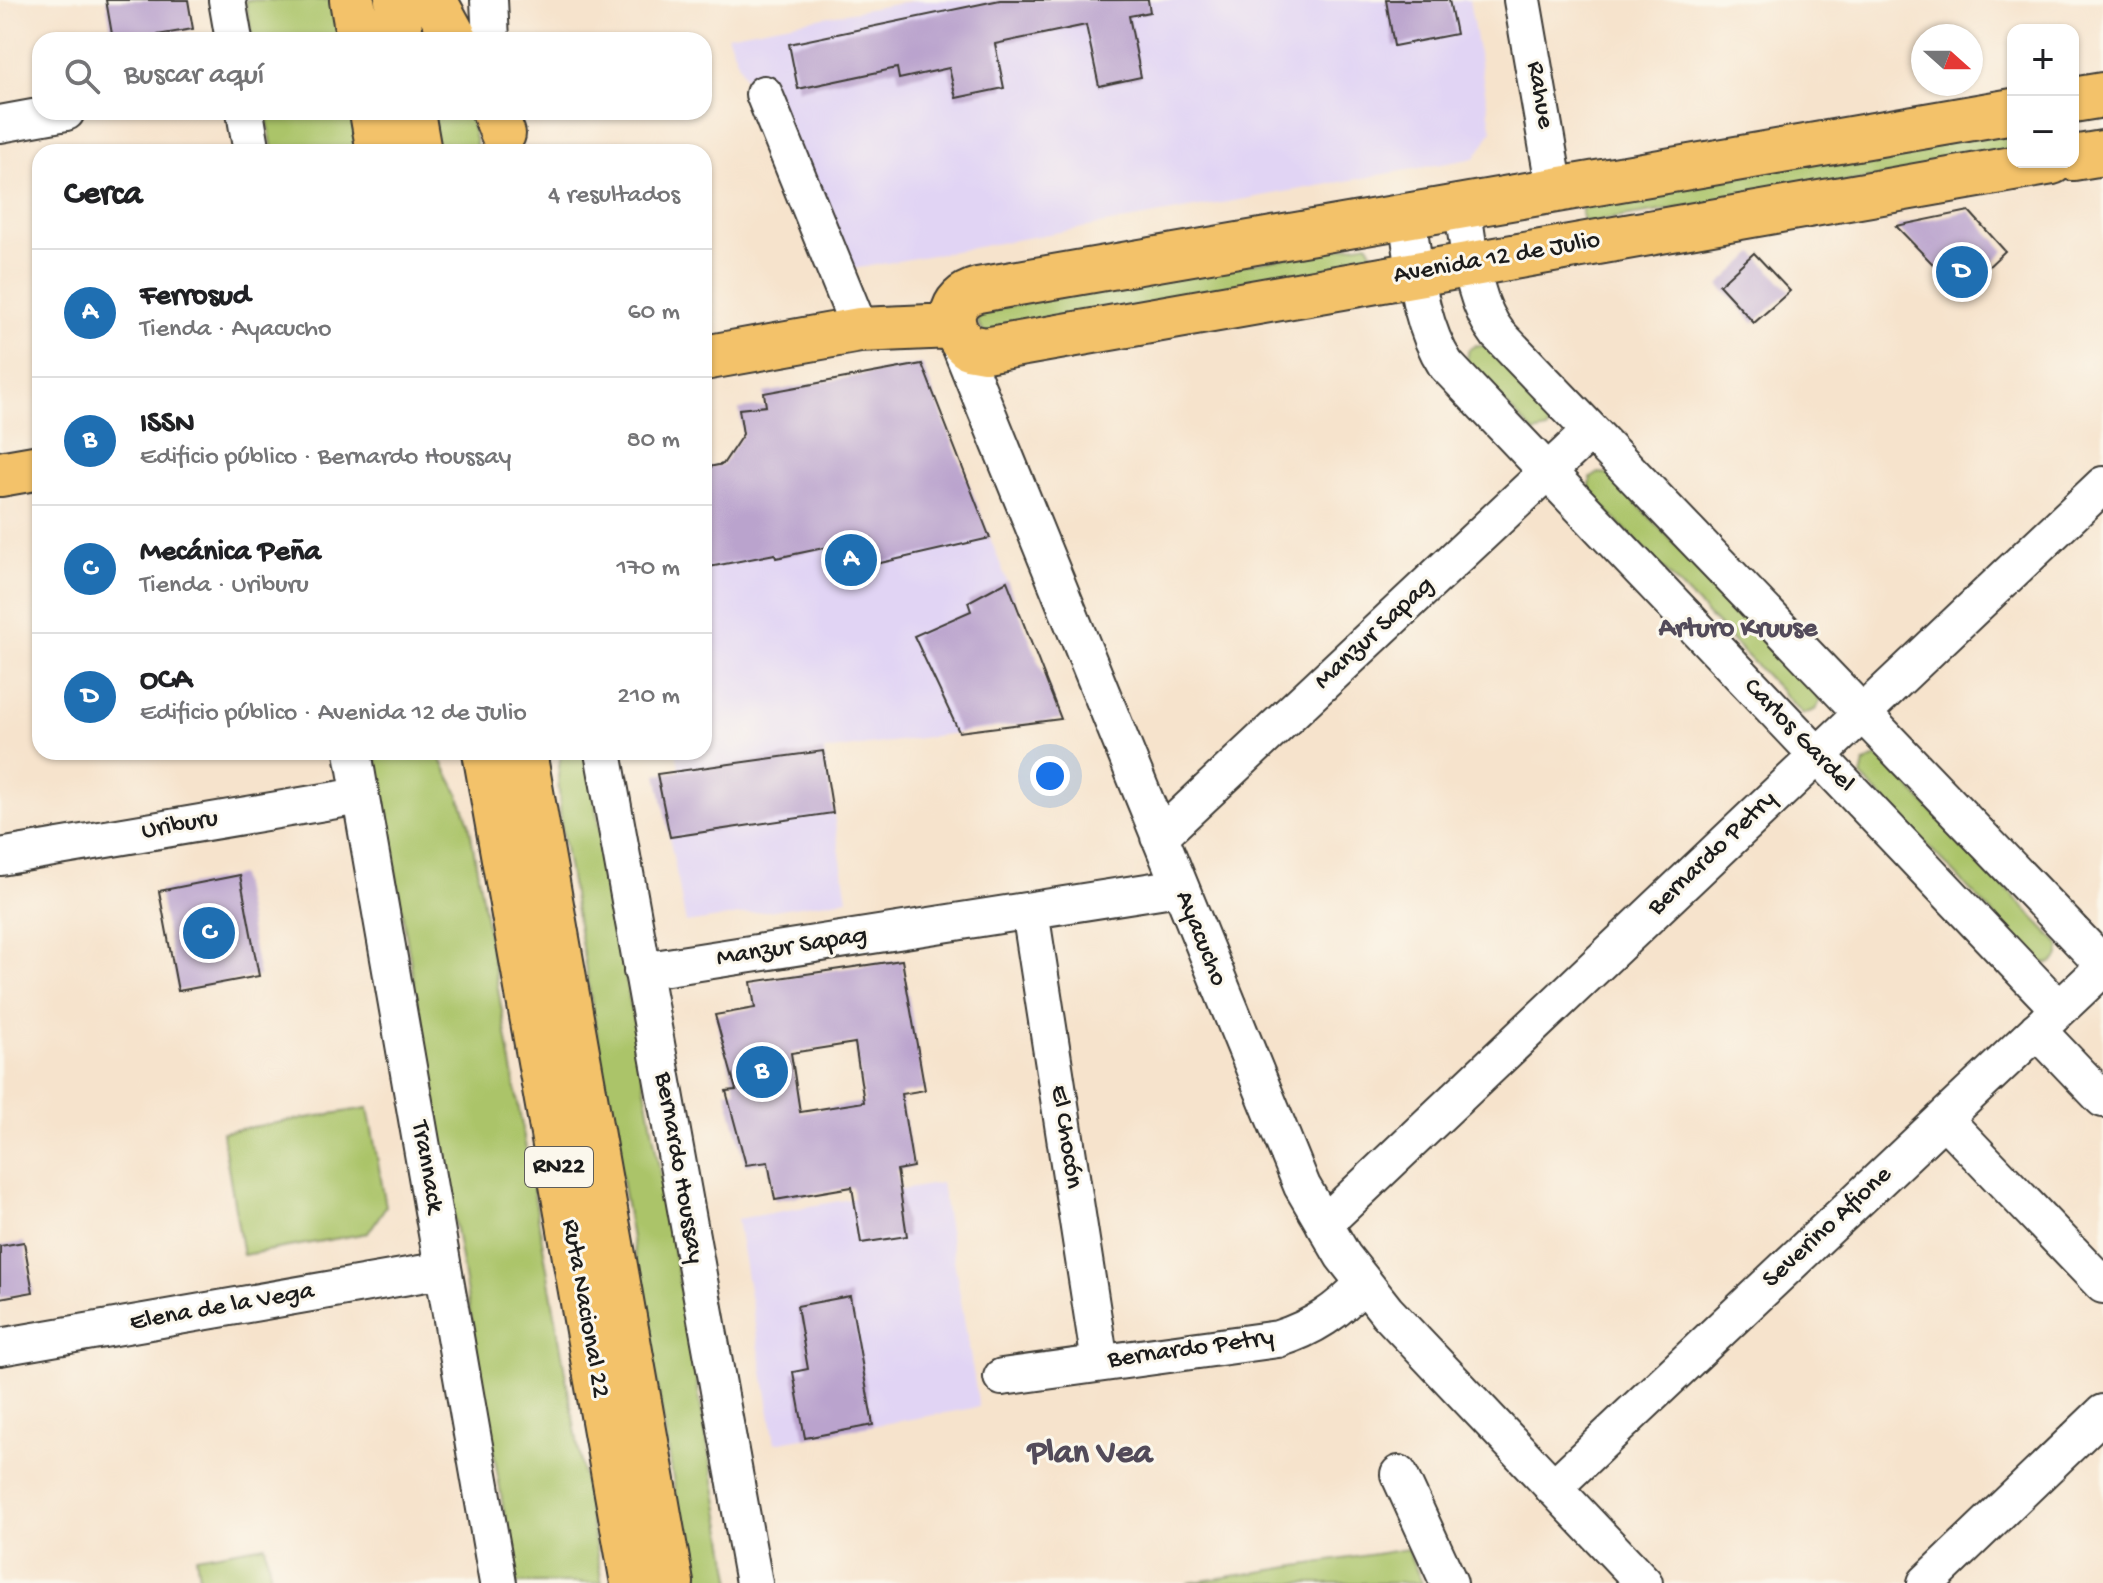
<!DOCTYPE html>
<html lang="es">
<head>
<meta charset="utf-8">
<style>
  :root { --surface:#fff; --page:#f6f6f6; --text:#202124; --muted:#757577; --line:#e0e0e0; --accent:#1f6fb2 }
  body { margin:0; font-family:"Gochi Hand",sans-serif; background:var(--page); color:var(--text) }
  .controls { position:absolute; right:24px; top:24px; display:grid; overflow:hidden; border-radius:16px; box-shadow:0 2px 6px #0004 }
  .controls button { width:72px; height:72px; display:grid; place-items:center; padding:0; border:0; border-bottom:2px solid var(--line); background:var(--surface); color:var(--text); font:40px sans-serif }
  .compass { position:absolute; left:1911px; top:24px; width:72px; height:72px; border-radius:50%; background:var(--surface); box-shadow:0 2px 6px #0004; rotate:111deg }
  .you { position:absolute; left:1050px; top:776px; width:28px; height:28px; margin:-20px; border:6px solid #fff; border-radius:50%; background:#1a73e8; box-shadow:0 0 0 12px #1a73e833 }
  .badge { display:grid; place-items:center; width:52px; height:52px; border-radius:50%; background:var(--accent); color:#fff; font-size:26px; font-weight:700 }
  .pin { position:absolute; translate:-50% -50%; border:4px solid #fff; box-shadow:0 2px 8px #0006 }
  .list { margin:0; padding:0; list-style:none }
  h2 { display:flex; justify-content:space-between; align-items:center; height:104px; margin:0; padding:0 32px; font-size:34px }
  h2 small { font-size:26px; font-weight:400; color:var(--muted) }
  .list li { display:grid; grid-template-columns:52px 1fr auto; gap:24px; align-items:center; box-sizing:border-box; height:128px; padding:0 32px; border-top:2px solid var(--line) }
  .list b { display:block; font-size:30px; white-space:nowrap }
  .list p { margin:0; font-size:26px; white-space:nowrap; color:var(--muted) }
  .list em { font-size:26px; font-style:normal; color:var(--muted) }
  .icon { flex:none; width:44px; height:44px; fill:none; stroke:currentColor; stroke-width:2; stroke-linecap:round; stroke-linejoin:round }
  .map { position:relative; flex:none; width:2103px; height:1583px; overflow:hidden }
  .search { position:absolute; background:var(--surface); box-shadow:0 2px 6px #0004; left:32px; top:32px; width:680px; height:88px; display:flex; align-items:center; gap:20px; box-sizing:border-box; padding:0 28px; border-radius:24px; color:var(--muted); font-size:30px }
  .panel { position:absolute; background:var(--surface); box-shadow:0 2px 6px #0004; left:32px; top:144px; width:680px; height:616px; border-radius:24px }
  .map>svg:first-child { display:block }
  .built { fill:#e1d4f4 }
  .green { fill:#abc469; stroke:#647042; stroke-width:2 }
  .building { fill:#baa3cd; fill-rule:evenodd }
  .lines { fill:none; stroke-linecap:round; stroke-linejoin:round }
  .minor-casing { stroke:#3d3a36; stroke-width:40 }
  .major-casing { stroke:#3d3a36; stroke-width:48 }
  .minor { stroke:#fff; stroke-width:36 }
  .major { stroke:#f3c26a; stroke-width:44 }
  .labels { text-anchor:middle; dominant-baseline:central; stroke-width:6; stroke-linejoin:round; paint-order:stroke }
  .shield { fill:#fbf7ec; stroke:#5f5e5a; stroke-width:2 }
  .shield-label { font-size:24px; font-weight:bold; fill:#1c1c1c }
  .street-label { font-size:26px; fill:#1c1c1c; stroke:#fbf7ec }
  .neighbourhood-label { font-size:28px; font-weight:bold; fill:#534b5a; stroke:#fbf7ec }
  .district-label { font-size:34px; font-weight:bold; fill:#534b5a; stroke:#fbf7ec }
</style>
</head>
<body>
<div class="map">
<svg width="2103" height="1583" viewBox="0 0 2103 1583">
  <rect width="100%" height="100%" fill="#fbf7ec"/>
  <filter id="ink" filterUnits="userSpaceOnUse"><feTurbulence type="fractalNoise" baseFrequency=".0125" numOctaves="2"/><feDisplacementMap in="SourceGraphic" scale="16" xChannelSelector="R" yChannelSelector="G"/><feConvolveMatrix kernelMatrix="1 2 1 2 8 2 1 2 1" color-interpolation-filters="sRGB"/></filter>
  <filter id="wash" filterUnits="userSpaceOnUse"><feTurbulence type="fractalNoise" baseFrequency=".006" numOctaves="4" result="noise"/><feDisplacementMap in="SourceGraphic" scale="32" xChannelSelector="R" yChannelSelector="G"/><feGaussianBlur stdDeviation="1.8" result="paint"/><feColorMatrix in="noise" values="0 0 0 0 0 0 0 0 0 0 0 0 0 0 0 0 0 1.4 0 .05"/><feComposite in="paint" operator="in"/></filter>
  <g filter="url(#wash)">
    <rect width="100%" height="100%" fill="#f6e3cc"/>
    <path class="built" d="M917 0H1469L1492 131 1475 158 825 274 727 35Z
      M922 364 1061 719 824 751 847 899 686 923 657 774 680 771 676 752H704V520L785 503 764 393Z
      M941 1183 979 1407 775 1443 737 1219Z"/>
    <path class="green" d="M245 0H335L342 40H253Z
      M266 112H354L361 152H273Z
      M429 112H469L478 152H436Z
      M2013 125V156L1584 223 1581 214 1584 204Z
      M1368 243 1372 252 1370 263 988 336C980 327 974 323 980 311Z
      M1476 345 1485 346 1550 413 1551 422 1547 430 1534 433 1466 364 1468 350Z
      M1599 473 1608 474 1815 690 1820 702 1815 710 1803 714 1589 492 1591 478Z
      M375 752H437L458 793 469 823 602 1583H516Z
      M561 752H586L732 1583H691L561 825 558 776Z
      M1876 757 1884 761 2059 944C2063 958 2053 967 2039 962L1861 776 1864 763Z
      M368 1108 386 1206 368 1233 243 1255 222 1132Z
      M265 1545 272 1583H200L196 1557Z
      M1407 1549 1422 1583H1187Z"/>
    <g id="blocks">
      <path class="building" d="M106 0H188L193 29 157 35 158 40H113Z
        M1000 0H1148L1150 12 1129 16 1141 77 1099 86 1086 25 995 44 1004 88 956 98 949 68 899 79 897 68 798 89 789 44Z
        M1386 0H1449L1456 34 1394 46Z
        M1969 211 2005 251 1961 293 1896 226Z
        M1754 253 1790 291 1754 323 1719 285Z
        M922 364 990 538 876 564 871 538 776 558 775 554 704 568V468L723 464 743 434 739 409 766 406 764 393Z
        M1007 581 1061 719 959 732 914 636 971 611 968 602Z
        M823 751 833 813 670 837 657 774Z
        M240 875 259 976 178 991 159 891Z
        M902 960 925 1090 901 1094 913 1167 897 1170 907 1236 861 1243 852 1187 775 1200 768 1162 746 1165 726 1091 736 1090 715 1015 755 1008 751 982ZM855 1043 864 1102 800 1112 791 1053Z
        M24 1242 33 1292 0 1298V1246Z
        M850 1296 873 1425 805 1438 793 1372 808 1369 797 1306Z"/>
    </g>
  </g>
  <g filter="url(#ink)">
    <use href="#blocks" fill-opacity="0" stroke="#3d3a36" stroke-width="2"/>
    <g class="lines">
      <defs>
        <path id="minor" d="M227 0 234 40
          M489 0 491 40
          M1522 0 1555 190
          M764 94 860 330
          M245 112 252 152
          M0 124 66 112
          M1462 207C1470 248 1471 300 1498 334L2103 964
          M1407 217C1415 266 1418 322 1446 365L2059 1009
          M952 326 1302 1186 1343 1256 1387 1312 1644 1583
          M353 752 498 1583
          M603 752 754 1583
          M1159 837 1591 431
          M0 857 360 796
          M1030 911 1100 1363
          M642 971 1179 887
          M2037 1030 2103 1099
          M1944 1119 2103 1285
          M1324 1224 2103 485
          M0 1347 443 1270
          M1002 1377 1278 1339C1313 1328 1338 1311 1363 1284
          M1399 1474 1449 1583
          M1553 1488 2103 968
          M1926 1583 2103 1413"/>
        <path id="major" d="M352 0 359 40
          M397 0 401 40
          M434 0 456 40
          M2073 100 2103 95
          M2013 111 978 290C948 298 945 327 968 347L985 350 2052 162
          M372 112 379 152
          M412 112 419 152
          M494 112 503 134
          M2073 158 2103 153
          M704 358 860 330 952 326
          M0 474 40 467
          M485 752 633 1583
          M524 752 671 1583"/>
      </defs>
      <use href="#minor" class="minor-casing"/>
      <use href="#major" class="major-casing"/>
      <use href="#minor" class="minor"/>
      <use href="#major" class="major"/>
    </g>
  </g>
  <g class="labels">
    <rect class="shield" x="525" y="1147" width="68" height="40" rx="6"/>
    <g class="shield-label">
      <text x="559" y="1167">RN22</text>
    </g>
    <g class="street-label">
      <text transform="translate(1539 95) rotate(80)">Rahue</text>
      <text transform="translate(1497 259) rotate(-10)">Avenida 12 de Julio</text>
      <text transform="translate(1375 634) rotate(-43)">Manzur Sapag</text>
      <text transform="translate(1798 736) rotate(46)">Carlos Gardel</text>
      <text transform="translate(180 826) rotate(-10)">Uriburu</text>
      <text transform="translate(1713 854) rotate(-44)">Bernardo Petry</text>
      <text transform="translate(1200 939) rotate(68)">Ayacucho</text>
      <text transform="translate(792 948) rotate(-9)">Manzur Sapag</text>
      <text transform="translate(1065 1137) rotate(81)">El Chocón</text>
      <text transform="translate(426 1167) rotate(80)">Trannack</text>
      <text transform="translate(678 1168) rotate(80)">Bernardo Houssay</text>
      <text transform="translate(1828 1228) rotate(-43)">Severino Afione</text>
      <text transform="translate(222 1308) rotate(-10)">Elena de la Vega</text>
      <text transform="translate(584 1309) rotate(80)">Ruta Nacional 22</text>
      <text transform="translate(1191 1350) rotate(-8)">Bernardo Petry</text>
    </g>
    <g class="neighbourhood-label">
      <text x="1738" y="629">Arturo Kruuse</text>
    </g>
    <g class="district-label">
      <text x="1090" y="1455">Plan Vea</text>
    </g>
  </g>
</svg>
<div class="controls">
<button>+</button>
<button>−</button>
</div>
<svg class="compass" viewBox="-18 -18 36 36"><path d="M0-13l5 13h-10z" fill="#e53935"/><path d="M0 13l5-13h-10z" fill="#757577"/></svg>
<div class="you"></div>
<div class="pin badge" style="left:851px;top:560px">A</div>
<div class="pin badge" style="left:762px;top:1072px">B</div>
<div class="pin badge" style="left:209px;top:933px">C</div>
<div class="pin badge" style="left:1962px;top:272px">D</div>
<div class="search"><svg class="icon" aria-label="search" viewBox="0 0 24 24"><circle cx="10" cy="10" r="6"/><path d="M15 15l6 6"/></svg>Buscar aquí</div>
<section class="panel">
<h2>Cerca<small>4 resultados</small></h2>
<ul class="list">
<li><span class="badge">A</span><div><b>Ferrosud</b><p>Tienda · Ayacucho</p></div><em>60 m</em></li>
<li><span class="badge">B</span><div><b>ISSN</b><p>Edificio público · Bernardo Houssay</p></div><em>80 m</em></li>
<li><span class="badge">C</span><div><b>Mecánica Peña</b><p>Tienda · Uriburu</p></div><em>170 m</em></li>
<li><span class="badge">D</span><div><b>OCA</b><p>Edificio público · Avenida 12 de Julio</p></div><em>210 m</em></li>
</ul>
</section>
</div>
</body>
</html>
